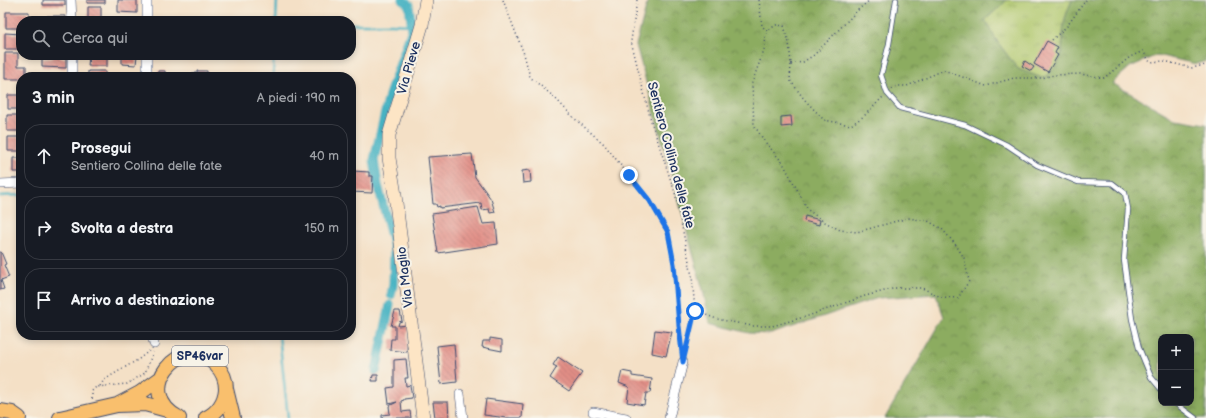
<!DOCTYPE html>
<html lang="it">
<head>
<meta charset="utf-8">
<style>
  :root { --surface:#171b24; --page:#20242c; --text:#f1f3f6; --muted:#9ea1a6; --line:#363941 }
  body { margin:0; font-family:"Balsamiq Sans",sans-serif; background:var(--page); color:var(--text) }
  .controls { position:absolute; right:12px; bottom:12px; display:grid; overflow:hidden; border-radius:8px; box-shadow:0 2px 6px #0003 }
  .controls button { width:36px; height:36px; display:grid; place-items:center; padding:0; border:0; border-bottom:1px solid var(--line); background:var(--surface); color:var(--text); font:20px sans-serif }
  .stop { position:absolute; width:12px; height:12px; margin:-9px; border:3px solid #1a73e8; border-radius:50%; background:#fff }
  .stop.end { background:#1a73e8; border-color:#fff; box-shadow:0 1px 4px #0008 }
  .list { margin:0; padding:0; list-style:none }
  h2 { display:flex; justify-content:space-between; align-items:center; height:52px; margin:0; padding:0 16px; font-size:17px }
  h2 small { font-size:13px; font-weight:400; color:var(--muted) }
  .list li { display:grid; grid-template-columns:26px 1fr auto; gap:12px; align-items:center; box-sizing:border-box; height:64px; margin:0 8px 8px; padding:0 8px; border:1px solid var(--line); border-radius:16px }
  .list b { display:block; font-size:15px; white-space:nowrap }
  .list p { margin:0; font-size:13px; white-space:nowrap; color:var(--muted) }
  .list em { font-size:13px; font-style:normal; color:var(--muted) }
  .icon { flex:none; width:22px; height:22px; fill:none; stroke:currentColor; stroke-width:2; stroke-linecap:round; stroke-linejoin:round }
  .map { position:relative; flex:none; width:1206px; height:418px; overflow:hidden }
  .search { position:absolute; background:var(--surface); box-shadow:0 2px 6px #0003; left:16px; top:16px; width:340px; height:44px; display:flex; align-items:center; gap:10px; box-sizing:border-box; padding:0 14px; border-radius:16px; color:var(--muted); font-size:15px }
  .panel { position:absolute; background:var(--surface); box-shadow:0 2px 6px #0003; left:16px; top:72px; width:340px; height:268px; border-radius:16px }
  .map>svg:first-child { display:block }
  .grass { fill:url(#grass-tufts); stroke:#667c66 }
  .forest { fill:url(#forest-crowns); stroke:#546e5f; fill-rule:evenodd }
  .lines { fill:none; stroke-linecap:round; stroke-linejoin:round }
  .stream { stroke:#46b2c2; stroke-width:2.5 }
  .canal { stroke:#46b2c2; stroke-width:9 }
  .building { fill:url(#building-back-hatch) }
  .lane-casing { stroke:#3c4a6e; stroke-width:6 }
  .street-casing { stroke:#3c4a6e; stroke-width:10 }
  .secondary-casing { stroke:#3c4a6e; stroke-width:14 }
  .primary-casing { stroke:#3c4a6e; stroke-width:16 }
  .path { stroke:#3c4a6e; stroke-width:1.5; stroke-dasharray:1 3; stroke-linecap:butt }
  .lane { stroke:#fff; stroke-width:4.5 }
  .street { stroke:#fff; stroke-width:9 }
  .secondary { stroke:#fde5c5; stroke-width:13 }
  .primary { stroke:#f9bf6d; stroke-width:14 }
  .route { stroke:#1a73e8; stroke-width:5 }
  .labels { text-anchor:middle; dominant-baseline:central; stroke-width:4; stroke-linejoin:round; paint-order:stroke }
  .shield { fill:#f7f3e8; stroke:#5d6a87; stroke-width:1 }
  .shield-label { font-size:12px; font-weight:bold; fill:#1b2f5e }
  .street-label { font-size:13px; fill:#1b2f5e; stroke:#f7f3e8 }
</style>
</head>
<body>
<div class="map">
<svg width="1206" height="418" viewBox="0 0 1206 418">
  <defs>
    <pattern id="grass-tufts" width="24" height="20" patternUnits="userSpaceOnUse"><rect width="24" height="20" fill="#b0c86d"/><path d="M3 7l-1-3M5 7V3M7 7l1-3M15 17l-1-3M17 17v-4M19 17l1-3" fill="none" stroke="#97ac61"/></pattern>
    <pattern id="forest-crowns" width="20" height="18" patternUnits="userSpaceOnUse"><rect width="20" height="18" fill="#8cac60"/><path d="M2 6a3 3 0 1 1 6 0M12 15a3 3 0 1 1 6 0" fill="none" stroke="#728c52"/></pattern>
    <pattern id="building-back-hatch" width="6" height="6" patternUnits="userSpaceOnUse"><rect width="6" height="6" fill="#e28e86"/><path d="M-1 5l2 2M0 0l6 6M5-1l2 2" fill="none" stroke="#b67471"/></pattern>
  </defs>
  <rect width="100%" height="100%" fill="#f7f3e8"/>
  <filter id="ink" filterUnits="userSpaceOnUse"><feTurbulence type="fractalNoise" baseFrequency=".025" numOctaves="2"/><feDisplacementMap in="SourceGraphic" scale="8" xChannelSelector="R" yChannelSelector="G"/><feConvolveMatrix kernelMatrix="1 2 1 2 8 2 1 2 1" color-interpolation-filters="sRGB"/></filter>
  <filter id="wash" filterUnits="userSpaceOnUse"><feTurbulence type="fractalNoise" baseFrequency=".012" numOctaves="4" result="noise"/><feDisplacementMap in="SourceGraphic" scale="16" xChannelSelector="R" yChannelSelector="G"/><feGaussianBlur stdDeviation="0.9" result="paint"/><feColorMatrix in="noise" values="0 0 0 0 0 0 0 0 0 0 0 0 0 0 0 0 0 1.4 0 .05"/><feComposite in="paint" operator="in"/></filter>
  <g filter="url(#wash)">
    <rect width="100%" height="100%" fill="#f4e0c6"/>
    <path class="grass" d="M1007 0H1072C1069 8 1065 16 1064 24 1061 47 1067 65 1042 78L1018 69 998 43 985 20Z"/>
    <path class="forest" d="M648 0H1007L985 20 998 43 1018 69 1042 78C1067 65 1061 47 1064 24 1065 16 1069 8 1072 0H1206V61L1196 64 1157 55 1130 67 1112 83 1175 119 1206 124V418H885L944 317 936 294 878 298 771 334 749 333 710 323 703 290 636 45ZM1161 337H1191V403H1161Z"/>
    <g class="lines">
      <path class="stream" d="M276 21 277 0
        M351 24H392L412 25
        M273 77 274 55
        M0 196 21 195
        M279 335 288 418"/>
      <path class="canal" d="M391 295 393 285 394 249 378 185 374 160 389 95 412 29 409 5 403 0
        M376 371 390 305"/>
    </g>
    <g id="blocks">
      <path class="building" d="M43 0H65V5H43Z
        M87 0H105V3H87Z
        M118 0H137V13L118 12Z
        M88 7H101V21H88Z
        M6 12H29V21H21V28H6Z
        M47 16H65V21H47Z
        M5 33 21 34 19 49H5Z
        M1047 41 1058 47 1055 53 1058 55 1048 72 1034 64Z
        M5 53H18V66H26V77H21V79H5Z
        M53 55H59V58H66V68L42 67V59L53 58Z
        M89 55H107V66H88Z
        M122 55H137L136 65 122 64Z
        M167 55H182V57H167Z
        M1025 61 1034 67 1031 71 1022 66Z
        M88 71H105V77H88Z
        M158 71H165V77H158Z
        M197 71H207V77H192V73H197Z
        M167 74H180V77H167Z
        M8 95H21V109H8Z
        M7 115H21V131H7Z
        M791 116 792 126 781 127V117Z
        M8 137H21V151H8Z
        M472 154 475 177 491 199 495 212 490 213 489 209 482 210 481 203 440 208V206L437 207 436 204H433L428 157Z
        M13 158H21V172H13Z
        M530 170 531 182 523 183 522 171Z
        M353 171 369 172V176H373L372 193 351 192V176H353Z
        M478 207 483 224 496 223 498 244 438 253 432 214Z
        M805 216 820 220 819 225 804 221Z
        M0 252H1L6 264 4 265 9 277 1 280 4 289 0 290Z
        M395 311H400L402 321 399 322 398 326 408 325 407 352 390 350 391 339H395V326H391Z
        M655 330 672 332 666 356 652 353Z
        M490 338 502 340V351L482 347 483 341H490Z
        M454 344 457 382 441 384 437 346Z
        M558 357 582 373 569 391 550 378 557 367 553 365Z
        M406 359 408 378H405L406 386 410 385 412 398 404 399V400L401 401 402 412 410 411 411 418H382V415L390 414 389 406 397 402 389 404 387 388 394 387V360Z
        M622 371 632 373V376L652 379 650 393H646L644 405 627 402 629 387 619 383Z
        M373 375H378V381H372Z
        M486 399 523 404 522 418H507L484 415Z
        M433 402H448L449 418H435Z"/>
    </g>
  </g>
  <g filter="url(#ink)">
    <use href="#blocks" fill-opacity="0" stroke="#3c4a6e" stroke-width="1"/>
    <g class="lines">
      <defs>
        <path id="lane" d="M896 0 889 44 881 75 887 93 900 108 965 125 1007 145 1037 165 1078 182 1112 183 1125 193 1128 209 1124 260 1132 319 1139 348 1151 377 1161 389
          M1175 403 1195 418"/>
        <path id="street" d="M71 0 72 21
          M147 21V0
          M72 55V77
          M147 55V77
          M0 184 21 183
          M152 335 154 344
          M460 394 463 418
          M593 412 626 418
          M669 418 683 362"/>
        <path id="secondary" d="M423 418 395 195 389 158V135L422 25 426 0"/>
        <path id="primary" d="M226 389 233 418
          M119 404 140 393 161 378
          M0 411 12 413 19 418
          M60 418 117 405 145 404 167 410
          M179 418C131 393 181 329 216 365 222 371 226 380 226 389 225 402 217 413 206 418"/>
      </defs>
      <use href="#lane" class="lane-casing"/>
      <use href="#street" class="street-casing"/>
      <use href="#secondary" class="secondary-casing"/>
      <use href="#primary" class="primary-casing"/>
      <path class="path" d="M503 0 524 54 530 77 554 97 574 118 604 144 649 201 667 232 674 264 682 354
        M637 0 631 41 651 121 675 193 692 276 695 311 685 354
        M759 0 762 26 767 31 776 25 784 26 789 43 791 64 790 80 804 99 824 120 851 125 864 116 883 97
        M1052 40 1067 26 1086 0
        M791 64 803 62 814 55 859 9 870 0
        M892 89 897 86H907L944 70 986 86 1014 78H1042L1054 75 1080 74 1104 78 1130 57 1143 51 1150 62 1164 61 1191 68 1206 65
        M695 311 717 319 752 326H772L808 316 865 296 896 288H922L941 297 958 298 969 281 964 258 956 245 942 229 928 221 908 218 857 232 840 230 823 221 808 210 783 163 765 142 754 125 752 83 764 50 767 31
        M100 386 104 380 139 359 149 351
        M92 399V391L96 387 127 384 145 373 153 352"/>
      <use href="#lane" class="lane"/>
      <use href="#street" class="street"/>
      <use href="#secondary" class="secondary"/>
      <use href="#primary" class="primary"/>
    </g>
  </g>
  <g class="lines" filter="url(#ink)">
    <path class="route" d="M629 175 650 201 668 232 674 264 679 326 683 362 695 311"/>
  </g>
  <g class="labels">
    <rect class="shield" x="172" y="346" width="56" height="20" rx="3"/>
    <g class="shield-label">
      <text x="200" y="356">SP46var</text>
    </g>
    <g class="street-label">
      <text transform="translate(409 68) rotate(-74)">Via Pieve</text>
      <text transform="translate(671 155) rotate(75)">Sentiero Collina delle fate</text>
      <text transform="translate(405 277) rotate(-97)">Via Maglio</text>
    </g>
  </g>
</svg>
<div class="controls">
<button>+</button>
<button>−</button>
</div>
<div class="stop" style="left:695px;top:311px"></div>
<div class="stop end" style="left:629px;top:175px"></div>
<div class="search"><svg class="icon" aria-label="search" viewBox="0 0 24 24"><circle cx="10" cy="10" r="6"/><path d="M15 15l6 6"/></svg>Cerca qui</div>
<section class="panel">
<h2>3 min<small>A piedi · 190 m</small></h2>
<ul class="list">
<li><svg class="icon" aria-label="ahead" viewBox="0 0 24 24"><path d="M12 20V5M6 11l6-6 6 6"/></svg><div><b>Prosegui</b><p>Sentiero Collina delle fate</p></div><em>40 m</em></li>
<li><svg class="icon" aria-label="right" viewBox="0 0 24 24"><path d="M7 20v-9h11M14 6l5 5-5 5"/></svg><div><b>Svolta a destra</b></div><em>150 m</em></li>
<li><svg class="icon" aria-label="arrive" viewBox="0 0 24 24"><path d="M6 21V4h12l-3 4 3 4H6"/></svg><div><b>Arrivo a destinazione</b></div></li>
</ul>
</section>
</div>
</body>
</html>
